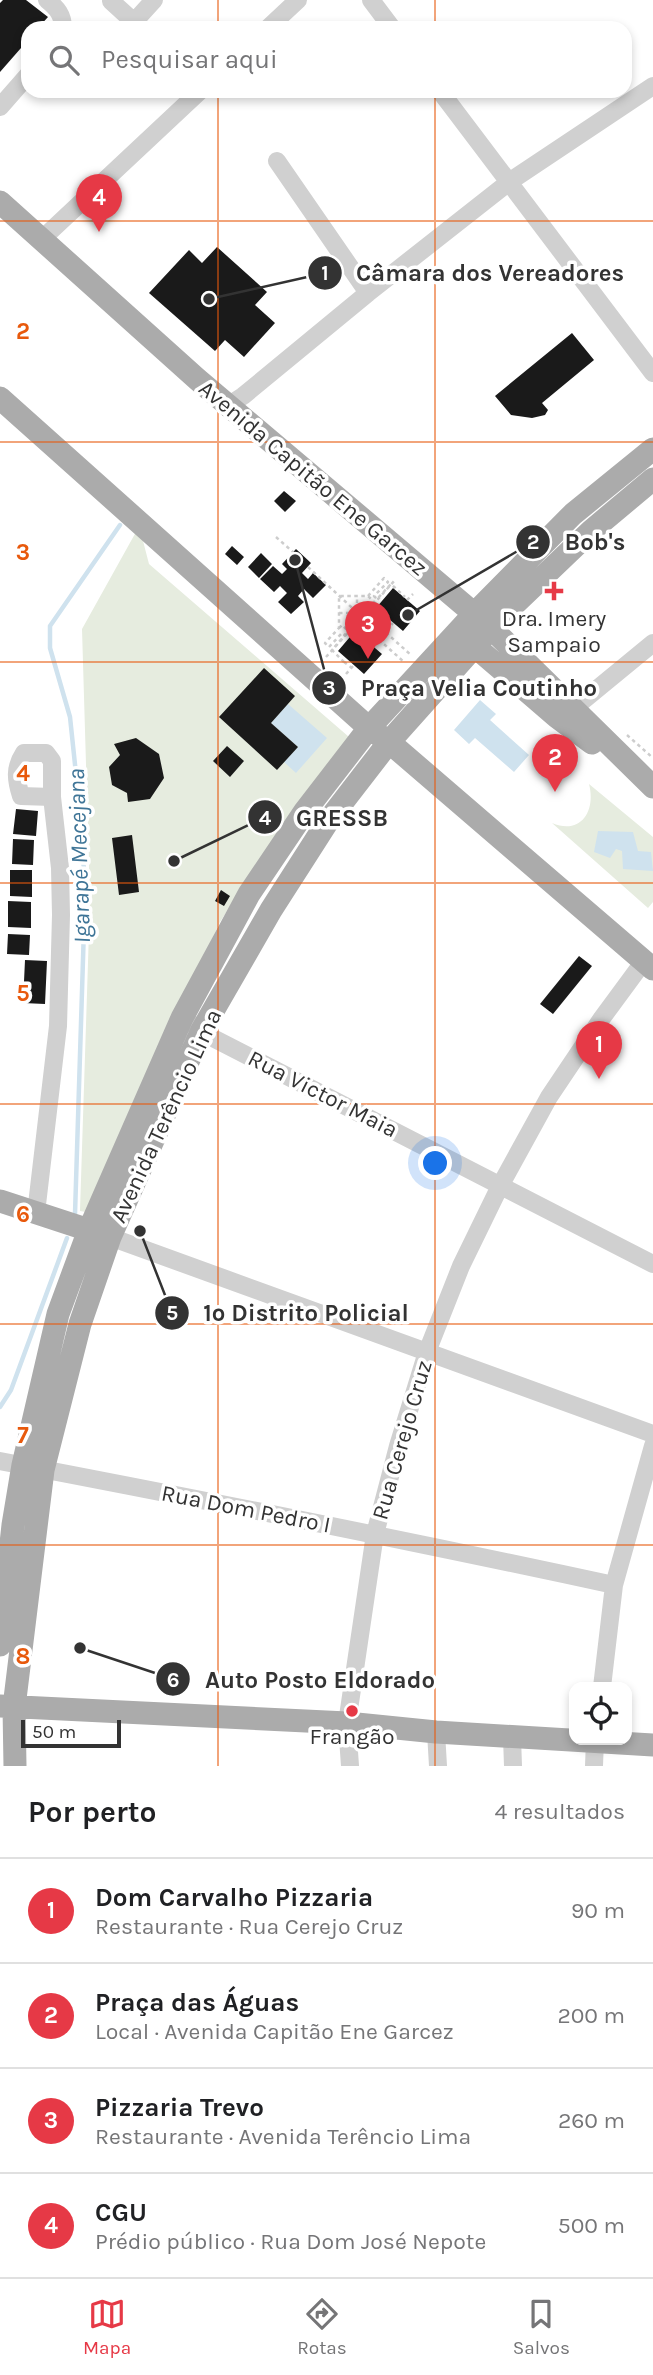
<!DOCTYPE html>
<html lang="pt">
<head>
<meta charset="utf-8">
<style>
  :root { --surface:#fff; --page:#f6f6f6; --text:#202124; --muted:#757577; --line:#e0e0e0; --accent:#e63946 }
  body { margin:0; font-family:Karla,sans-serif; background:var(--page); color:var(--text) }
  .controls { position:absolute; right:21px; bottom:21px; display:grid; overflow:hidden; border-radius:14px; box-shadow:0 4px 10px #0003 }
  .controls button { width:63px; height:63px; display:grid; place-items:center; padding:0; border:0; border-bottom:2px solid var(--line); background:var(--surface); color:var(--text); font:35px sans-serif }
  .scale { position:absolute; left:21px; bottom:18px; width:100px; box-sizing:border-box; padding-left:7px; border:4px solid #333; border-top:0; font-size:19px; line-height:24px; white-space:nowrap; color:#333; -webkit-text-stroke:5px #fff; paint-order:stroke }
  .you { position:absolute; left:436px; top:1164px; width:24px; height:24px; margin:-18px; border:5px solid #fff; border-radius:50%; background:#1a73e8; box-shadow:0 0 0 10px #1a73e833 }
  .badge { display:grid; place-items:center; width:46px; height:46px; border-radius:50%; background:var(--accent); color:#fff; font-size:23px; font-weight:700 }
  .pin { position:absolute; translate:-50% -58px; filter:drop-shadow(0 2px 4px #0008) }
  .pin::after { content:''; position:absolute; top:37px; width:24px; height:21px; background:inherit; clip-path:polygon(0 0,100% 0,50% 100%) }
  .list { margin:0; padding:0; list-style:none }
  h2 { display:flex; justify-content:space-between; align-items:center; height:91px; margin:0; padding:0 28px; font-size:30px }
  h2 small { font-size:23px; font-weight:400; color:var(--muted) }
  .list li { display:grid; grid-template-columns:46px 1fr auto; gap:21px; align-items:center; box-sizing:border-box; height:105px; padding:0 28px; border-top:2px solid var(--line) }
  .list b { display:block; font-size:26px; white-space:nowrap }
  .list p { margin:0; font-size:23px; white-space:nowrap; color:var(--muted) }
  .list em { font-size:23px; font-style:normal; color:var(--muted) }
  .icon { flex:none; width:38px; height:38px; fill:none; stroke:currentColor; stroke-width:2; stroke-linecap:round; stroke-linejoin:round }
  .map { position:relative; flex:none; width:653px; height:1766px; overflow:hidden }
  .search { position:absolute; background:var(--surface); box-shadow:0 4px 10px #0003; left:21px; right:21px; top:21px; height:77px; display:flex; align-items:center; gap:18px; box-sizing:border-box; padding:0 24px; border-radius:21px; color:var(--muted); font-size:26px }
  .sheet { height:511px; background:var(--surface) }
  nav { display:flex; justify-content:space-around; align-items:center; box-sizing:border-box; height:98px; border-top:2px solid var(--line); background:var(--surface); font-size:19px; color:var(--muted) }
  nav a { display:grid; justify-items:center; gap:4px }
  nav .on { color:var(--accent) }
  .map>svg:first-child { display:block }
  .green { fill:#e6ecdf }
  .water { fill:#cfe2ee }
  .lines { fill:none; stroke-linecap:round; stroke-linejoin:round }
  .stream { stroke:#cfe2ee; stroke-width:4.5 }
  .building { fill:#1a1a1a }
  .path { stroke:#cdcdcd; stroke-width:2.5; stroke-dasharray:3.5 3.5; stroke-linecap:butt }
  .minor { stroke:#d0d0d0; stroke-width:18 }
  .major { stroke:#ababab; stroke-width:23 }
  .path-bridge { stroke:#cdcdcd; stroke-width:2.5; stroke-dasharray:3.5 3.5; stroke-linecap:butt }
  .grid { fill:none; stroke:#e8590c; stroke-width:2; stroke-opacity:0.55 }
  .poi-dot { fill:#e63946; stroke:#fff; stroke-width:2.5 }
  .labels { text-anchor:middle; dominant-baseline:central; stroke-width:7; stroke-linejoin:round; paint-order:stroke }
  .street-label { font-size:23px; fill:#333; stroke:#fff }
  .poi-label { font-size:23px; fill:#333; stroke:#fff }
  .water-label { font-size:24px; font-style:italic; fill:#3f7597; stroke:#fff }
  .grid-label { font-size:23px; text-anchor:middle; font-weight:bold; fill:#e8590c; stroke:#fff; stroke-width:7; stroke-linejoin:round; paint-order:stroke }
  .leader { fill:none; stroke:#333; stroke-width:2.5 }
  .callout-dot { fill:#333; stroke:#fff; stroke-width:2.5 }
  .mark-label { font-size:21px; text-anchor:middle; font-weight:bold; fill:#fff }
  .callout-label { font-size:24px; text-anchor:middle; font-weight:bold; fill:#333; stroke:#fff; stroke-width:7; stroke-linejoin:round; paint-order:stroke }
</style>
</head>
<body>
<div class="map">
<svg width="653" height="1766" viewBox="0 0 653 1766">
  <rect width="100%" height="100%" fill="#fff"/>
  <path class="green" d="M136 532 142 537 149 564 349 737 274 837 220 922 86 1212 80 1211 90 900 82 629Z
    M589 784 653 837V902L648 908 552 823C581 835 596 811 589 784Z"/>
  <path class="water" d="M480 700 496 714 490 720 529 755 514 772 475 738 469 744 454 730Z
    M288 704 327 738 296 773 284 762 298 747 271 723Z
    M598 831 633 832 638 851 651 852 653 871 623 869 622 851 616 849 610 858 594 852Z"/>
  <g class="lines">
    <path class="stream" d="M75 1214 85 896 82 831 70 717 50 648V626L120 525
      M0 1407 11 1390 67 1238"/>
  </g>
  <path class="building" d="M3 0H26L48 17 38 28H28V40L0 72V3Z
    M217 247 267 292 255 305 275 323 244 357 225 340 215 351 149 293 189 250 202 263Z
    M572 333 594 360 542 403 548 410 545 415 532 418 511 415 495 396Z
    M284 491 296 501 285 512 274 501Z
    M232 546 244 557 237 565 225 554Z
    M296 549 311 563 302 573 308 579 313 573 326 585 313 598 304 589 298 596 304 602 291 614 278 602 287 593 280 586 274 592 260 579 273 566 282 574 287 569 282 564Z
    M261 553 272 564 259 578 248 567Z
    M393 588 420 611 403 631 376 608Z
    M355 631 382 654 364 674 338 651Z
    M264 668 295 696 271 723 298 747 277 770 219 717Z
    M136 738 159 754 164 778 150 799 128 802 127 793 112 785 109 767 120 755 114 744Z
    M227 746 244 761 230 777 213 761Z
    M16 809 38 811 36 836 13 834Z
    M132 835 139 892 119 895 112 838Z
    M13 839 34 840 33 865 12 864Z
    M10 870H32V897L10 896Z
    M221 890 230 896 224 906 215 901Z
    M8 901 31 902V928L8 927Z
    M8 934 30 935 29 955 7 954Z
    M579 956 592 966 553 1014 540 1004Z
    M25 960 47 961 45 1004 23 1003Z"/>
  <g class="lines">
    <path class="path" d="M276 537 293 552
      M308 567 362 617
      M407 600 413 594
      M365 614 411 655
      M358 621 404 662
      M360 635 381 612
      M373 646 393 623
      M326 657 396 579
      M344 662 352 668
      M346 674 354 665
      M627 735 653 758"/>
    <path class="minor" d="M47 0C57 8 63 15 63 28
      M371 0 392 28
      M111 1 134 22 154 0
      M268 28 298 0
      M440 91 653 373
      M0 107 28 75
      M277 161 368 293
      M42 239 200 91
      M229 405 243 396 368 293 509 182 653 86
      M574 708 653 643
      M194 1025 209 1036 653 1264
      M36 1213 58 1026 61 915 60 868 52 797V761L46 753H24C14 768 16 780 21 796L52 797
      M110 1237 653 1434
      M0 1461C205 1500 410 1541 614 1585
      M602 1687 614 1585 653 1446
      M436 1732 438 1766
      M512 1737 513 1766
      M350 1766 347 1723 375 1534 398 1446 427 1352 461 1266 500 1186 549 1097 602 1018 644 961
      M594 1766 595 1740"/>
    <path class="major" d="M0 202 197 379 491 628 653 787
      M0 398 369 728 389 742 653 969
      M465 638 557 717 592 743
      M0 1201 104 1235
      M0 1645 13 1525 23 1465 58 1314 89 1230 182 1018 249 894 305 811 369 728 474 614 573 514 653 449
      M0 1706 347 1723 436 1732 653 1745
      M15 1766 14 1707 43 1470 80 1324 110 1237 202 1030 271 910 328 821 389 742 498 620 591 531 653 479"/>
    <path class="path-bridge" d="M368 596 384 578 388 582 374 596 377 599 391 584 405 597
      M339 613H357V596
      M339 628 342 625 352 635
      M344 662 332 650 345 635 342 633 329 647 325 643 339 628V596H368L378 606"/>
  </g>
  <path class="grid" d="M218 0V28M435 0V28M218 91V1766M435 91V1766M0 221H653M0 442H653M0 662H653M0 883H653M0 1104H653M0 1324H653M0 1545H653"/>
  <g class="poi-dot">
    <path d="M550.5 580.5h7v7h7v7h-7v7h-7v-7h-7v-7h7z"/>
    <circle cx="352" cy="1711" r="7"/>
  </g>
  <g class="labels">
    <g class="street-label">
      <text transform="translate(313 478) rotate(40)">Avenida Capitão Ene Garcez</text>
      <text transform="translate(323 1094) rotate(27)">Rua Victor Maia</text>
      <text transform="translate(166 1116) rotate(-65)">Avenida Terêncio Lima</text>
      <text transform="translate(402 1440) rotate(-74)">Rua Cerejo Cruz</text>
      <text transform="translate(246 1509) rotate(11)">Rua Dom Pedro I</text>
    </g>
    <g class="poi-label">
      <text x="554" y="618">Dra. Imery<tspan x="554" dy="26">Sampaio</tspan></text>
      <text x="352" y="1736">Frangão</text>
    </g>
    <g class="water-label">
      <text transform="translate(79 856) rotate(-92)">Igarapé Mecejana</text>
    </g>
  </g>
  <g class="grid-label">
    <text x="23" y="339">2</text>
    <text x="23" y="560">3</text>
    <text x="23" y="781">4</text>
    <text x="23" y="1001">5</text>
    <text x="23" y="1222">6</text>
    <text x="23" y="1443">7</text>
    <text x="23" y="1664">8</text>
  </g>
  <path class="leader" d="M209 299L325 273M408 615L533 542M295 560L329 688M174 861L265 817M140 1231L172 1313M80 1648L173 1679"/>
  <g class="callout-dot">
    <circle cx="209" cy="299" r="7"/>
    <circle cx="408" cy="615" r="7"/>
    <circle cx="295" cy="560" r="7"/>
    <circle cx="174" cy="861" r="7"/>
    <circle cx="140" cy="1231" r="7"/>
    <circle cx="80" cy="1648" r="7"/>
    <circle cx="325" cy="273" r="18"/>
    <circle cx="533" cy="542" r="18"/>
    <circle cx="329" cy="688" r="18"/>
    <circle cx="265" cy="817" r="18"/>
    <circle cx="172" cy="1313" r="18"/>
    <circle cx="173" cy="1679" r="18"/>
  </g>
  <g class="mark-label">
    <text x="325" y="280">1</text>
    <text x="533" y="549">2</text>
    <text x="329" y="695">3</text>
    <text x="265" y="825">4</text>
    <text x="172" y="1320">5</text>
    <text x="173" y="1687">6</text>
  </g>
  <g class="callout-label">
    <text x="490" y="281">Câmara dos Vereadores</text>
    <text x="595" y="550">Bob's</text>
    <text x="479" y="696">Praça Velia Coutinho</text>
    <text x="342" y="826">GRESSB</text>
    <text x="306" y="1321">1º Distrito Policial</text>
    <text x="320" y="1688">Auto Posto Eldorado</text>
  </g>
</svg>
<div class="controls">
<button><svg class="icon" aria-label="locate" viewBox="0 0 24 24"><circle cx="12" cy="12" r="6"/><path d="M12 2v4M12 18v4M2 12h4M18 12h4"/></svg></button>
</div>
<div class="scale">50 m</div>
<div class="you"></div>
<div class="pin badge" style="left:599px;top:1079px">1</div>
<div class="pin badge" style="left:555px;top:792px">2</div>
<div class="pin badge" style="left:368px;top:659px">3</div>
<div class="pin badge" style="left:99px;top:232px">4</div>
<div class="search"><svg class="icon" aria-label="search" viewBox="0 0 24 24"><circle cx="10" cy="10" r="6"/><path d="M15 15l6 6"/></svg>Pesquisar aqui</div>
</div>
<section class="sheet">
<h2>Por perto<small>4 resultados</small></h2>
<ul class="list">
<li><span class="badge">1</span><div><b>Dom Carvalho Pizzaria</b><p>Restaurante · Rua Cerejo Cruz</p></div><em>90 m</em></li>
<li><span class="badge">2</span><div><b>Praça das Águas</b><p>Local · Avenida Capitão Ene Garcez</p></div><em>200 m</em></li>
<li><span class="badge">3</span><div><b>Pizzaria Trevo</b><p>Restaurante · Avenida Terêncio Lima</p></div><em>260 m</em></li>
<li><span class="badge">4</span><div><b>CGU</b><p>Prédio público · Rua Dom José Nepote</p></div><em>500 m</em></li>
</ul>
</section>
<nav>
<a class="on"><svg class="icon" aria-label="map" viewBox="0 0 24 24"><path d="M3 6l6-2 6 2 6-2v14l-6 2-6-2-6 2zM9 4v14M15 6v14"/></svg>Mapa</a>
<a><svg class="icon" aria-label="directions" viewBox="0 0 24 24"><path d="M12 3l9 9-9 9-9-9zM9 14v-3h6M13 9l2 2-2 2"/></svg>Rotas</a>
<a><svg class="icon" aria-label="saved" viewBox="0 0 24 24"><path d="M7 4h10v16l-5-4-5 4z"/></svg>Salvos</a>
</nav>
</body>
</html>
